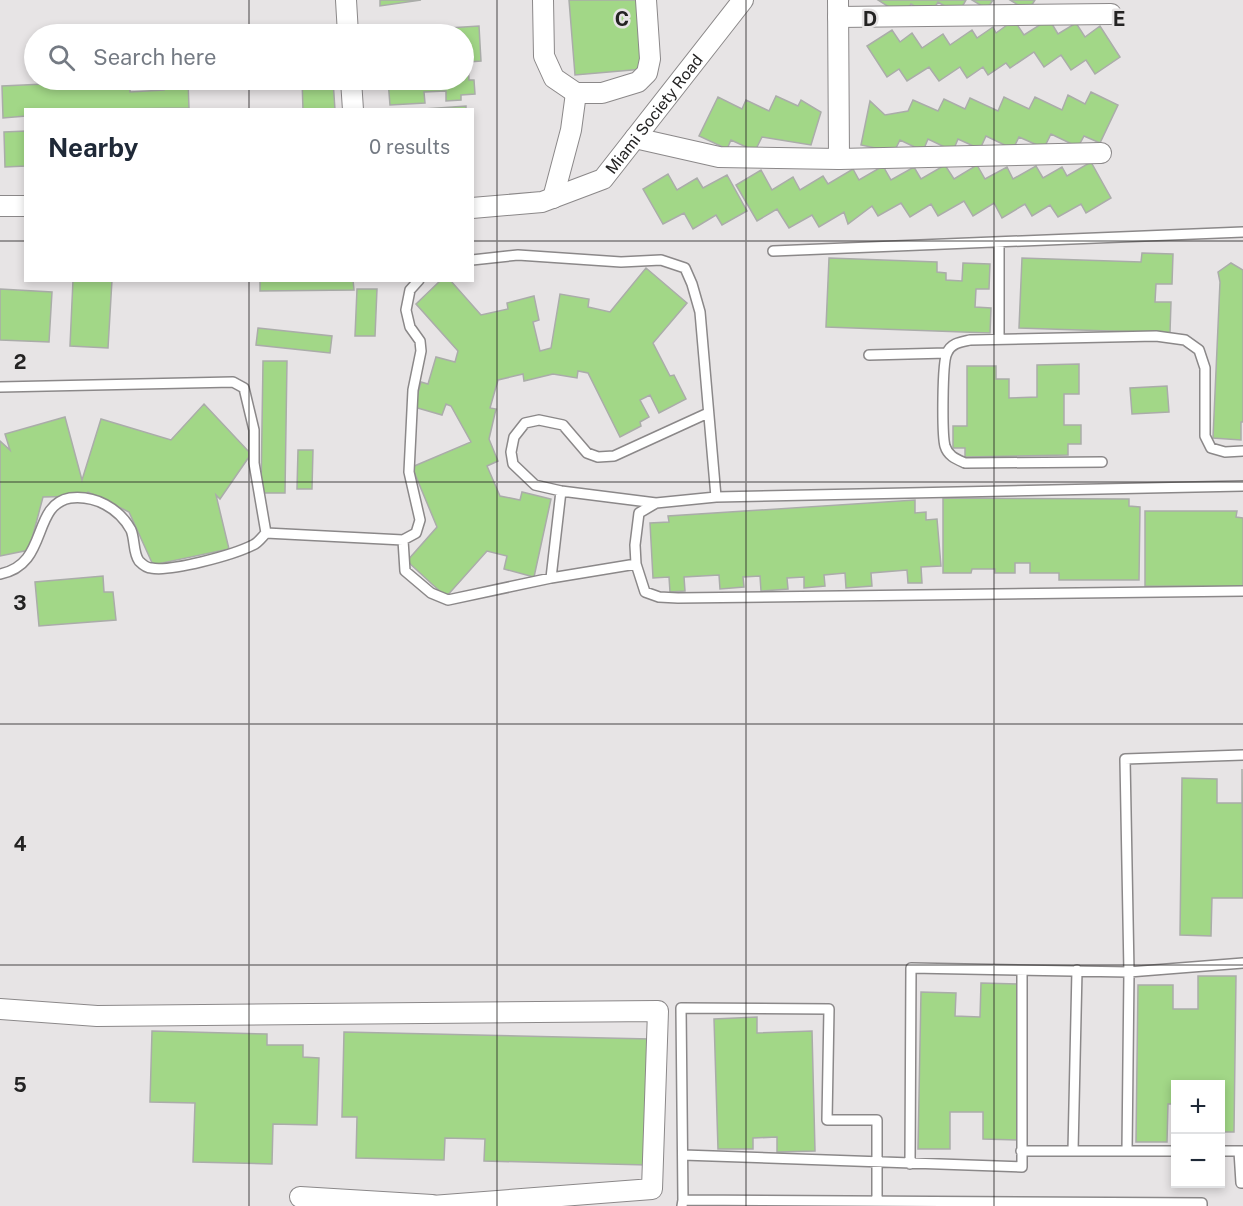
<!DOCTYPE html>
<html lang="en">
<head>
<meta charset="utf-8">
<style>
  :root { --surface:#fff; --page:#f2f2f3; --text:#1f2937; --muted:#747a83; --line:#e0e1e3 }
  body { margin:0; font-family:"Public Sans",sans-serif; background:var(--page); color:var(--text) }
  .controls { position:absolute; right:18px; bottom:18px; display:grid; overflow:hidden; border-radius:0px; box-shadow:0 3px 9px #0003 }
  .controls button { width:54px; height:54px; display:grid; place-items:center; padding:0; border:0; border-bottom:2px solid var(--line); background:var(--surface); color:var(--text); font:30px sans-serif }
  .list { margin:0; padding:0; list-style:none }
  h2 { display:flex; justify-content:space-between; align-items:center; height:78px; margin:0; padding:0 24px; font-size:26px }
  h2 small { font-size:20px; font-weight:400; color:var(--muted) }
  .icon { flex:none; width:33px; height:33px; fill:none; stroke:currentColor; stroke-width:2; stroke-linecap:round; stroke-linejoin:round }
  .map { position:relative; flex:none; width:1243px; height:1206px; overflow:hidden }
  .search { position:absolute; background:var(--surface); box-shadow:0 3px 9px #0003; left:24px; top:24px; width:450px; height:66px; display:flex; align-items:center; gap:15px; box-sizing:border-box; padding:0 21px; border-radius:33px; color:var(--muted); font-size:22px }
  .panel { position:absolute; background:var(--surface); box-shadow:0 3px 9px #0003; left:24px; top:108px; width:450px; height:174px; border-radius:0px }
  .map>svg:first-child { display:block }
  .building { fill:#a2d787; stroke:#aaaca9; stroke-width:1.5 }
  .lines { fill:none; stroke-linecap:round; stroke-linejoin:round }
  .service-casing { stroke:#8b8889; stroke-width:12 }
  .minor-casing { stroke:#8b8889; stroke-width:22 }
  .service { stroke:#fff; stroke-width:9 }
  .minor { stroke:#fff; stroke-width:20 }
  .grid { fill:none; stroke:#242323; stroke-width:1.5; stroke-opacity:0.55 }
  .labels { text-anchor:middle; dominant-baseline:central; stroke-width:5; stroke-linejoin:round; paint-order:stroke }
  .street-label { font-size:16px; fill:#242323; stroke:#e7e4e5 }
  .grid-label { font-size:20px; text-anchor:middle; font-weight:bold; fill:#242323; stroke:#e7e4e5; stroke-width:5; stroke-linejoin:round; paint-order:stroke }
</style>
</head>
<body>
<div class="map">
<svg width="1243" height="1206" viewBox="0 0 1243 1206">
  <rect width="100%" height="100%" fill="#e7e4e5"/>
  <path class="building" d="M380 0H421L380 6Z
    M569 0H637L643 69 575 75Z
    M878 0H966L958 14 938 2 930 15 911 4 903 16Z
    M972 0H993L987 9Z
    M1010 0H1035L1028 11Z
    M1049 19 1058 34 1076 23 1085 37 1100 26 1120 57 1095 74 1086 60 1071 70 1061 55 1044 67 1034 52 1010 68 1006 63 988 75 983 67 967 78 960 67 939 81 929 67 907 81 899 69 887 77 867 46 892 30 900 42 912 33 922 48 943 34 950 45 972 30 977 38 993 27 996 33 1014 20 1024 35Z
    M479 26 481 61 468 62 469 80H474L475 94 461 95V100L446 101V91L424 92 425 103 390 105 388 80H464V34H385V32Z
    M130 80V92L164 90 163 81 188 80 189 108 26 110V116L3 118 2 86Z
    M302 80H333L335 110H303Z
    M1091 92 1118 105 1100 143 1084 136 1078 147 1051 134 1044 148 1019 137 1013 149 986 136 980 149 958 139 953 151 928 139 923 151 900 140 894 152 861 145 870 101 885 115 908 111 913 100 938 111 944 99 965 109 970 98 998 111 1004 97 1029 109 1035 97 1062 110 1068 95 1085 104Z
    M776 96 798 106 801 100 821 112 811 145 762 137 755 151 731 140 727 149 699 136 718 97 742 109 746 100 769 111Z
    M466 106V110H409Z
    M26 131V166L5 167 4 132Z
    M1091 162 1111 198 1086 213 1081 204 1058 217 1050 205 1032 216 1025 204 1002 218 994 203 973 216 964 201 938 216 931 204 910 217 901 203 878 216 872 206 848 224 844 212 819 227 812 215 789 228 777 209 757 221 736 185 761 170 772 190 793 177 800 190 823 176 828 184 853 169 859 180 883 166 891 180 914 167 921 179 945 165 954 179 977 165 985 179 1007 167 1013 179 1036 166 1043 178 1062 167 1067 176Z
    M668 174 677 190 697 178 703 188 727 175 747 211 722 225 716 215 693 229 684 213 663 224 643 189Z
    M1142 253 1173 254 1172 284H1156L1155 302H1171L1170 333 1019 328 1022 258 1141 262Z
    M829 258 937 262V272L946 273V280L962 281 963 263 990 264 989 289H976L975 307 991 308 990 333 826 327Z
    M1231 263 1243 270V422H1241V440L1213 438 1220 282 1218 272Z
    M646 268 687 303 653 343 670 376 674 375 686 399 659 413 650 395 640 400 649 417 640 422 641 426 620 437 588 373 578 371 577 378 553 374 524 381 523 374 498 380 490 408 496 409 489 439 498 461 487 466 500 496 520 500 522 492 551 499 534 577 504 569 507 556 487 551 446 597 407 561 437 527 412 467 471 442 451 406 446 404 442 415 414 407 421 382 428 384 436 357 455 362 458 351 416 304 441 280H450L481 315 508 309 507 303 534 296 539 320 533 322 540 351 551 348 560 294 589 299 588 307 610 312Z
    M73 280H112L108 348 70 346Z
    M260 280H353L354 290 260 291Z
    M0 289 52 292 49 342 0 340Z
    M357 289H377L375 336H355Z
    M258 328 332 336 330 353 256 345Z
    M263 361H287L285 493H261Z
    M1079 364V394H1064V425H1081V444H1068V455L965 457V448H953V426H967V366H996V379H1009V398L1037 397V365Z
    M1167 386 1169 412 1132 414 1130 388Z
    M204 404 251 454 220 499 216 495 229 549 153 565 129 512 88 492 87 496 43 497 29 550 0 556V441L10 450 5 434 65 417 82 480 101 419 171 440Z
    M298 450H313L312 489H297Z
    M943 498 1129 499V506L1140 507 1139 580H1059V573H1030V563H1015V573H995V569H972L971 573H943Z
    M915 500V513L926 512V520L937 519 941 566 921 567 922 583H908L907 570 871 573 872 586 846 588 845 573 824 575 825 586 804 588V577L787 578 788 589 761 591 760 576 743 577 744 587 720 589 719 575 684 577 685 591 670 592 669 577 653 578 650 523 669 522 668 516Z
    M1145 511H1237L1236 517 1243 518V587L1145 586Z
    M103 576 104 592H113L116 620 39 626 35 582Z
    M1242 769 1243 898H1212L1211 936 1180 935 1182 778 1217 779V803H1242Z
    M1198 976H1236L1234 1132H1220V1084H1176V1104H1168L1167 1142H1136L1138 985H1173V1009H1198Z
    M981 983 1019 984 1017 1140 983 1139V1112H950V1149H918L921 992 956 993 955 1016 980 1017Z
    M757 1017V1033L812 1031 815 1151 777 1152V1137L753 1138V1149H718L714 1019Z
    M152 1031 267 1034V1045H303V1057L319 1058 317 1125 273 1124 272 1164 193 1162 195 1103 150 1102Z
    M344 1032 650 1039 647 1165 484 1161 485 1139 445 1138 444 1160 356 1158 357 1117H342Z"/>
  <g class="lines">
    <defs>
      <path id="service" d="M773 251 1243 232
        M472 260 518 255 621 262 661 260 685 268 692 284 700 312 716 497
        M999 339V242
        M869 355 947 353
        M0 387 233 382 244 388 254 430V463L266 533C262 537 258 543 253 545 233 555 171 572 151 568 147 568 142 564 139 561 133 553 135 539 131 530 119 508 95 495 70 498 31 505 49 565 0 574
        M1102 462 965 463C956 459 948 456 945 446 942 435 942 362 947 353 951 343 961 342 970 340L1156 336 1185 340 1199 350 1205 368V436L1211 448 1225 452 1243 451
        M656 503 561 491 535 485 513 464 511 452 514 437 525 423 539 420 563 425 587 453 598 457 614 456 708 413
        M266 533 403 540 416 533 420 520 409 472 413 390 421 351 420 341 410 327 406 310 410 290 419 280
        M403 540 405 571 431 593 448 600 551 578 636 564 635 545 639 513 656 503 716 497 1243 486
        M636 564 645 592 659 597 678 598 1243 591
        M551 578 561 491
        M1021 1151H1176
        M1073 1151 1077 970
        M1127 1151 1129 972 1243 963
        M1220 1151H1243
        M1239 1151 1241 1183H1243
        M683 1155 1022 1167V971
        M910 1164 911 968 1129 972 1125 759 1243 755
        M683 1200 681 1008 829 1009 827 1120H877V1201
        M682 1206 683 1200 1202 1203V1206"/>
      <g id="minor">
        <path d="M346 0 348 34"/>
        <path d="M543 0 544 56 554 78 576 93H602L638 82 647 73 650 59 646 0"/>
        <path d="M838 0 839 159"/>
        <path d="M838 17 1111 14"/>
        <path d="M351 80 353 110"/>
        <path d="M635 138 719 157 839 159 1101 153"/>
        <path d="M553 198 571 130 576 93"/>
        <path d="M0 206H26"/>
        <path id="s1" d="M472 208 542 202 603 179 743 0"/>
        <path d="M0 1009 97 1016 658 1011 652 1189 432 1206"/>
        <path d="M300 1197 432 1205"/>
      </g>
    </defs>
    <use href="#service" class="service-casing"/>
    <use href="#minor" class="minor-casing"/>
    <use href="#service" class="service"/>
    <use href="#minor" class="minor"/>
  </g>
  <path class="grid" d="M249 0V34M497 0V1206M746 0V1206M994 0V1206M249 80V110M0 241H26M472 241H1243M249 280V1206M0 482H1243M0 724H1243M0 965H1243"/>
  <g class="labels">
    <g class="street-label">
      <text stroke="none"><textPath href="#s1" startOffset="218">Miami Society Road</textPath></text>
    </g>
  </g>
  <g class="grid-label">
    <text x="622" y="26">C</text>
    <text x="870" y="26">D</text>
    <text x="1119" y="26">E</text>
    <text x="20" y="369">2</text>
    <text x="20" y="610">3</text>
    <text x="20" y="851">4</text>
    <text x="20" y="1092">5</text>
  </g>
</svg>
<div class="controls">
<button>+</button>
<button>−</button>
</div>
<div class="search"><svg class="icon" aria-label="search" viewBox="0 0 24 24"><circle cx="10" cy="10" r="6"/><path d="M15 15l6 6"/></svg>Search here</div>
<section class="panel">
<h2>Nearby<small>0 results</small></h2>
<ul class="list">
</ul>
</section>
</div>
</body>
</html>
